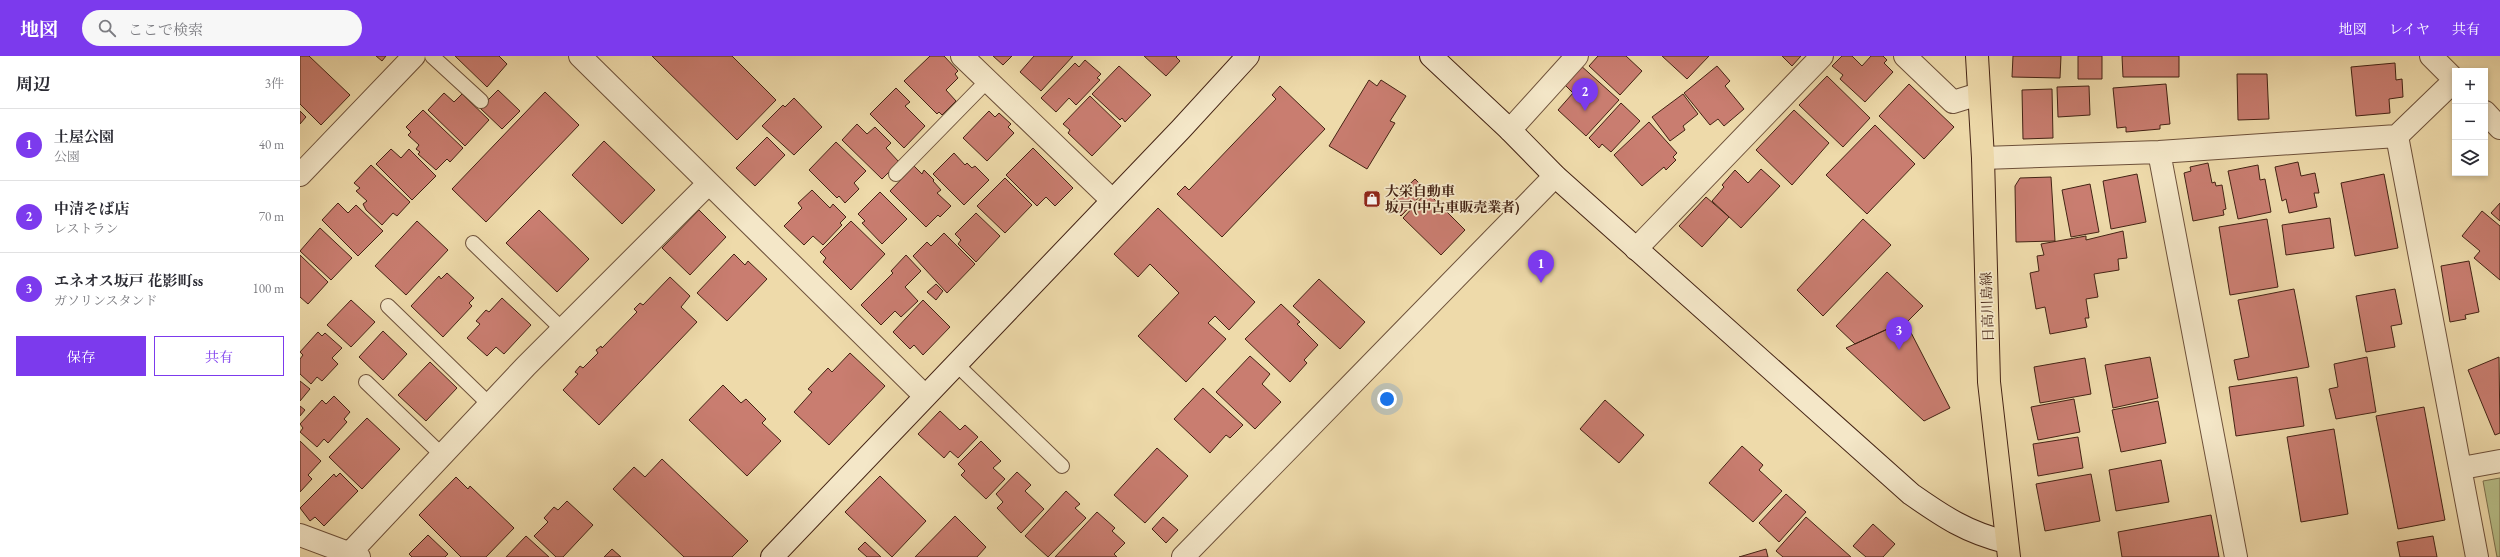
<!DOCTYPE html>
<html lang="ja">
<head>
<meta charset="utf-8">
<style>
  :root { --surface:#fff; --page:#f7f7f7; --text:#2b2b33; --muted:#7c7c81; --line:#e1e1e2; --accent:#7c3aed }
  body { margin:0; font-family:"EB Garamond","Noto Serif JP",serif; background:var(--page); color:var(--text) }
  .controls { position:absolute; right:12px; top:12px; display:grid; overflow:hidden; border-radius:0px; box-shadow:0 2px 6px #0003 }
  .controls button { width:36px; height:36px; display:grid; place-items:center; padding:0; border:0; border-bottom:1px solid var(--line); background:var(--surface); color:var(--text); font:20px sans-serif }
  .you { position:absolute; left:1087px; top:343px; width:14px; height:14px; margin:-10px; border:3px solid #fff; border-radius:50%; background:#1a73e8; box-shadow:0 0 0 6px #1a73e833 }
  .badge { display:grid; place-items:center; width:26px; height:26px; border-radius:50%; background:var(--accent); color:#fff; font-size:13px; font-weight:700 }
  .pin { position:absolute; translate:-50% -33px; filter:drop-shadow(0 1px 2px #0008) }
  .pin::after { content:''; position:absolute; top:21px; width:14px; height:12px; background:inherit; clip-path:polygon(0 0,100% 0,50% 100%) }
  .list { margin:0; padding:0; list-style:none }
  h2 { display:flex; justify-content:space-between; align-items:center; height:52px; margin:0; padding:0 16px; font-size:17px }
  h2 small { font-size:13px; font-weight:400; color:var(--muted) }
  .list li { display:grid; grid-template-columns:26px 1fr auto; gap:12px; align-items:center; box-sizing:border-box; height:72px; padding:0 16px; border-top:1px solid var(--line) }
  .list b { display:block; font-size:15px; white-space:nowrap }
  .list p { margin:0; font-size:13px; white-space:nowrap; color:var(--muted) }
  .list em { font-size:13px; font-style:normal; color:var(--muted) }
  .actions { display:flex; gap:8px; padding:12px 16px }
  .actions a { flex:1; padding:9px 0; border:1px solid var(--accent); border-radius:0px; text-align:center; font-size:14px; color:var(--accent) }
  .actions .main { background:var(--accent); color:#fff }
  .icon { flex:none; width:22px; height:22px; fill:none; stroke:currentColor; stroke-width:2; stroke-linecap:round; stroke-linejoin:round }
  .map { position:relative; flex:none; width:2200px; height:501px; overflow:hidden }
  header { display:flex; align-items:center; gap:24px; box-sizing:border-box; height:56px; padding:0 20px; background:var(--accent); color:#fff }
  header strong { font-size:19px }
  nav { display:flex; gap:22px; margin-inline-start:auto; font-size:14px }
  .search { width:280px; height:36px; background:var(--page); display:flex; align-items:center; gap:10px; box-sizing:border-box; padding:0 14px; border-radius:22px; color:var(--muted); font-size:15px }
  main { display:flex }
  aside { flex:1; background:var(--surface) }
  .map>svg:first-child { display:block }
  .green { fill:#b8c08a; stroke:#7e724f }
  .building { fill:#c97d70; stroke:#442314 }
  .lines { fill:none; stroke-linecap:round; stroke-linejoin:round }
  .lane-casing { stroke:#6e513a; stroke-width:16 }
  .street-casing { stroke:#6e513a; stroke-width:24 }
  .secondary-casing { stroke:#442314; stroke-width:24 }
  .primary-casing { stroke:#442314; stroke-width:24 }
  .lane { stroke:#f4e7c8; stroke-width:14 }
  .street { stroke:#f4e7c8; stroke-width:22 }
  .secondary { stroke:#f4e7c8; stroke-width:22 }
  .primary { stroke:#eedaaa; stroke-width:22 }
  .labels { text-anchor:middle; dominant-baseline:central; stroke-width:3.5; stroke-linejoin:round; paint-order:stroke }
  .poi-label { font-size:14px; font-weight:bold; fill:#442314; stroke:#f4e7c8; text-anchor:start }
  .street-label { font-size:14px; fill:#442314; stroke:#f4e7c8 }
</style>
</head>
<body>
<header>
<strong>地図</strong>
<div class="search"><svg class="icon" aria-label="search" viewBox="0 0 24 24"><circle cx="10" cy="10" r="6"/><path d="M15 15l6 6"/></svg>ここで検索</div>
<nav><a>地図</a><a>レイヤ</a><a>共有</a></nav>
</header>
<main>
<aside>
<h2>周辺<small>3件</small></h2>
<ul class="list">
<li><span class="badge">1</span><div><b>土屋公園</b><p>公園</p></div><em>40 m</em></li>
<li><span class="badge">2</span><div><b>中清そば店</b><p>レストラン</p></div><em>70 m</em></li>
<li><span class="badge">3</span><div><b>エネオス坂戸 花影町ss</b><p>ガソリンスタンド</p></div><em>100 m</em></li>
</ul>
<div class="actions"><a class="main">保存</a><a>共有</a></div>
</aside>
<div class="map">
<svg width="2200" height="501" viewBox="0 0 2200 501">
  <rect width="100%" height="100%" fill="#eedaaa"/>
  <filter id="stains"><feTurbulence type="fractalNoise" baseFrequency=".005" numOctaves="4"/><feColorMatrix values="0 0 0 0 .2 0 0 0 0 .09 0 0 0 0 .02 0 0 0 .5 -.17"/></filter>
  <radialGradient id="worn" r=".72"><stop offset=".6" stop-color="#630" stop-opacity="0"/><stop offset="1" stop-color="#630" stop-opacity=".3"/></radialGradient>
  <path class="green" d="M2200 422V501H2197L2183 425Z"/>
  <path class="building" d="M0 0H9L50 39 21 69 0 48Z
    M76 0H86L82 5Z
    M155 0H199L207 8 187 31Z
    M352 0H432L476 44 437 84Z
    M630 0H644L658 15 655 18 658 22 646 34 656 45 642 59 639 56 637 58 604 25Z
    M693 0H712L703 9Z
    M734 0H773L741 35 720 16Z
    M844 0H877L876 1 880 5 866 20Z
    M1298 0H1326L1342 15 1320 39 1289 10Z
    M1362 0H1409L1387 23Z
    M1482 0H1501L1492 10Z
    M1542 0H1552L1562 10 1571 0H1583L1587 4 1584 7 1593 16 1565 46 1540 23 1543 19 1532 10Z
    M1713 0H1761L1760 22 1712 21Z
    M1778 0H1802V23H1778Z
    M1822 0H1879V21H1823Z
    M785 4 801 18 797 22 800 24 776 49 769 42 756 56 741 42 775 7 779 11Z
    M2095 7 2096 24 2102 23 2103 41 2089 43 2090 57 2056 60 2051 11Z
    M1279 8 1319 44 1286 80 1258 54 1273 37 1263 27Z
    M819 10 851 39 825 66 822 62 820 64 792 38Z
    M1417 10 1430 25 1425 30 1444 53 1424 70 1418 63 1410 69 1384 37Z
    M1937 18H1967L1969 63 1938 64Z
    M1527 20 1570 62 1543 91 1499 49Z
    M1069 24 1077 30 1081 24 1106 40 1090 65 1095 67 1067 113 1029 90Z
    M1609 28 1654 71 1624 103 1579 60Z
    M1866 28 1870 68 1860 69V73L1826 76V71L1817 72 1813 32Z
    M980 30 1025 73 922 181 877 138 885 130 889 134 976 43 972 39Z
    M1789 30 1790 59 1758 61 1757 31Z
    M596 32 610 46 605 50 625 70 604 92 570 58Z
    M1752 33 1753 82 1723 83 1722 34Z
    M198 34 220 55 202 73 180 52Z
    M245 36 279 69 186 166 152 133Z
    M144 37 154 46 162 38 189 64 165 90 128 54Z
    M1383 38 1398 58 1383 70 1385 74 1370 85 1352 61Z
    M790 40 821 70 792 100 768 77 770 74 763 68Z
    M494 42 522 71 494 99 462 70 483 49 485 51Z
    M1321 47 1340 65 1311 96 1302 88 1299 92 1289 82Z
    M123 54 163 92 150 106 147 103 136 114 118 98 120 96 116 93 119 89 108 79 111 76 106 71Z
    M1494 54 1529 87 1492 129 1456 94Z
    M0 55 6 61 0 68Z
    M689 55 695 61 699 57 711 68 708 71 714 77 687 105 663 82Z
    M1349 66 1377 97 1373 101 1376 104 1366 114 1364 111 1342 130 1314 99Z
    M557 68 567 78 575 71 591 87 586 92 599 106 582 123 542 84Z
    M1575 69 1615 108 1567 158 1526 119Z
    M467 81 485 99 455 130 436 112Z
    M304 85 355 134 322 168 272 119Z
    M536 86 566 115 554 127 559 133 545 147 539 140 537 142 509 114Z
    M733 92 773 132 755 150 746 141 737 150 706 119Z
    M91 93 101 102 109 93 136 120 112 144 76 108Z
    M654 97 665 109 667 107 672 112 675 110 689 124 664 149 633 118Z
    M1998 106 2001 120 2015 117 2019 137H2014L2017 151 1989 157 1986 143 1982 145 1975 111Z
    M1908 107 1912 127 1915 126 1916 130 1922 129 1926 153 1923 154 1924 159 1893 165 1884 117 1891 115 1890 111Z
    M71 109 110 146 97 160 93 157 82 169 66 154 63 148 67 145 56 135 60 132 54 127Z
    M1958 109 1960 124 1965 123 1971 156 1938 163 1928 115Z
    M614 110 622 118 624 114 634 124 633 125 641 134 637 137 651 150 640 161 638 159 626 171 590 135Z
    M1461 113 1480 130 1441 172 1412 145 1424 131 1422 129 1435 114 1448 127Z
    M1837 118 1846 166 1811 173 1803 125Z
    M2084 118 2098 192 2055 200 2041 127Z
    M1751 121 1755 185 1716 186 1715 130 1720 122Z
    M705 122 732 149 705 177 677 150Z
    M1115 123 1126 134 1101 160 1089 148Z
    M1790 128 1799 176 1771 181 1762 134Z
    M512 134 530 152 533 148 546 161 540 167 542 169 523 189 513 180 504 189 484 170 502 152 498 147Z
    M580 136 607 163 582 188 562 167 565 165 558 158Z
    M1127 136 1165 174 1141 199 1103 162Z
    M1406 141 1429 161 1402 191 1379 170Z
    M38 147 48 157 56 149 83 175 58 200 22 164Z
    M2200 147V165L2191 157Z
    M858 152 955 246 929 274 915 260 908 267 926 283 886 326 838 280 879 237 850 208 838 221 814 198Z
    M239 154 289 203 257 236 206 187Z
    M399 154 426 181 390 219 362 192Z
    M2182 155 2200 170V224L2174 202 2180 195 2162 180Z
    M676 157 700 180 676 206 658 188 661 184 655 178Z
    M2030 162 2034 192 1986 199 1982 169Z
    M1563 163 1591 189 1523 260 1497 234Z
    M1967 163 1978 231 1930 239 1919 171Z
    M117 165 148 194 106 239 75 210Z
    M551 165 585 198 551 234 523 206 526 202 520 196Z
    M20 172 52 202 31 224 0 195Z
    M1823 175 1827 202 1818 203 1819 214 1794 218 1798 241 1786 243 1789 262H1785L1787 271 1750 278 1745 251 1736 253 1730 217 1739 215 1737 200 1744 199 1741 188 1786 180V184Z
    M644 177 675 208 647 237 613 200 627 186 631 190Z
    M434 198 445 209 448 205 467 223 427 265 397 237Z
    M0 199 28 226 8 248 0 241Z
    M606 199 621 215 605 231 618 245 601 261 595 255 581 269 561 249 593 217 591 215Z
    M2169 205 2179 256 2165 259 2166 263 2150 266 2141 210Z
    M1587 216 1623 250 1606 267 1605 265 1555 288 1536 270Z
    M147 217 174 242 169 247 172 250 143 281 111 250 139 220 141 223Z
    M370 221 390 240 381 251 397 266 299 369 263 334 278 318 275 316 280 310 283 312 298 297 296 294 301 290 302 292 337 256 334 253 340 247 343 249Z
    M1019 223 1065 266 1040 293 993 250Z
    M636 228 643 235 636 244 627 236Z
    M1994 233 2009 311 1938 324 1934 304 1949 301 1938 244Z
    M2095 233 2102 268 2091 270 2095 291 2066 296 2056 240Z
    M202 242 231 269 204 298 196 291 187 300 167 282 180 268 176 265 186 254 189 256Z
    M51 244 75 266 51 291 27 269Z
    M623 244 650 271 623 299 614 289 610 293 593 276Z
    M981 248 1000 266 997 268 1018 289 1004 304 1007 307 990 326 945 283Z
    M1605 265 1650 352 1624 365 1546 292Z
    M83 275 107 298 83 324 59 301Z
    M18 276 22 280 25 277 42 292 32 302 38 308 22 325 17 321 11 328 0 318V303L3 299 0 296Z
    M550 297 585 330 529 389 494 356 512 336 508 333 528 312 532 316Z
    M950 300 970 318 962 328 981 346 955 373 916 336Z
    M1850 301 1858 342 1813 352 1805 309Z
    M2067 301 2076 356 2036 363 2029 333 2038 331 2034 308Z
    M2199 301 2200 377 2195 379 2168 314Z
    M1785 302 1791 338 1740 347 1734 311Z
    M130 306 157 332 126 365 98 339Z
    M1997 321 2004 370 1936 380 1929 331Z
    M0 325 10 333 0 345Z
    M423 329 441 347 446 343 466 363 462 367 481 385 447 420 389 364Z
    M903 332 943 369 930 382 926 379 910 397 874 363Z
    M34 340 50 356 44 363 47 366 28 387 24 383 17 391 0 376 3 372 0 368 22 344 26 348Z
    M1774 343 1780 376 1738 384 1731 351Z
    M1305 344 1344 379 1319 407 1280 373Z
    M1858 345 1866 387 1821 396 1812 354Z
    M0 350 5 354 0 360Z
    M2124 351 2145 464 2098 473 2076 360Z
    M640 355 660 374 665 369 678 381 658 402 650 395 644 402 618 378Z
    M67 362 100 393 62 433 29 401Z
    M2034 373 2048 458 2001 466 1987 381Z
    M1778 381 1783 412 1738 420 1733 388Z
    M0 385 21 405 8 419 12 423 0 436Z
    M681 385 701 405 693 412 705 423 686 443 661 419 665 415 658 408Z
    M1442 390 1463 409 1459 414 1482 435 1453 466 1409 427Z
    M857 392 888 420 845 467 814 439Z
    M362 403 448 485 432 501H384L313 433 334 411 345 421Z
    M1861 404 1869 446 1816 455 1809 414Z
    M717 416 731 429 725 435 744 453 721 477 697 452 703 446 696 438Z
    M40 417 58 435 24 470 15 461 10 465 0 452 34 418 36 421Z
    M1791 418 1800 465 1745 475 1736 428Z
    M580 420 626 465 592 501 545 456Z
    M156 421 168 433 170 430 214 472 186 501H161L119 459Z
    M766 435 780 448 775 452 786 462 748 501 725 480Z
    M1486 438 1506 456 1479 486 1459 467Z
    M267 445 293 469 263 501H256L234 480 248 466 244 462 254 451 258 454Z
    M797 456 815 472 812 475 825 487 814 498 817 501H755Z
    M1911 459 1919 501H1822L1818 476Z
    M655 460 686 491 677 501H615Z
    M863 461 878 474 866 487 852 473Z
    M1506 461 1551 501H1483L1476 495Z
    M1573 468 1595 488 1583 501H1566L1553 490Z
    M128 479 148 498 145 501H112L109 498Z
    M226 480 249 501H206Z
    M2133 480 2137 501H2100L2097 486Z
    M565 486 581 501H567L558 493Z
    M312 493 321 501H304Z
    M1466 493 1468 501H1439Z"/>
  <g class="lines">
    <defs>
      <path id="lane" d="M132 0 181 45
        M596 118 687 25
        M173 187 263 274
        M88 250 190 349
        M656 308 762 410
        M66 326 142 399"/>
      <path id="street" d="M280 0 625 340
        M662 0 812 144
        M1605 0 1653 46 1679 38
        M2131 0 2155 24
        M2185 56 2200 72
        M1210 74 1277 0
        M2097 80 2177 501
        M1859 96 1936 501
        M1683 102 1859 96 2097 80 2155 24
        M0 119 114 0
        M1336 193 1522 0
        M2162 412 2200 405
        M0 479 59 501
        M50 497 226 310 408 128
        M883 501 1255 120"/>
      <path id="secondary" d="M1131 0 1210 74 1255 120 1611 438C1644 461 1666 476 1706 486
        M472 501 881 73 948 0"/>
      <path id="primary" d="M1677 0 1683 102 1689 326 1709 501"/>
    </defs>
    <use href="#lane" class="lane-casing"/>
    <use href="#street" class="street-casing"/>
    <use href="#secondary" class="secondary-casing"/>
    <use href="#primary" class="primary-casing"/>
    <use href="#lane" class="lane"/>
    <use href="#street" class="street"/>
    <use href="#secondary" class="secondary"/>
    <use href="#primary" class="primary"/>
  </g>
  <defs>
    <symbol id="shop-square" viewBox="-11 -11 22 22"><rect x="-9" y="-9" width="18" height="18" rx="4" fill="#8f2418" stroke="#f4e7c8"/><path d="M-5-2.5h2.3a2.7 3.5 0 0 1 5.4 0H5L5.5 6h-11ZM-1.5-2.5h3a1.5 2.3 0 0 0-3 0Z" fill="#fff"/></symbol>
  </defs>
  <g fill-rule="evenodd">
    <use href="#shop-square" x="1062" y="133" width="20" height="20"/>
  </g>
  <g class="labels">
    <g class="poi-label">
      <text x="1085" y="135">大栄自動車<tspan x="1085" dy="16">坂戸(中古車販売業者)</tspan></text>
    </g>
    <g class="street-label">
      <text transform="translate(1687 251) rotate(-92)">日高川島線</text>
    </g>
  </g>
  <rect width="100%" height="100%" filter="url(#stains)"/>
  <rect width="100%" height="100%" fill="url(#worn)"/>
</svg>
<div class="controls">
<button>+</button>
<button>−</button>
<button><svg class="icon" aria-label="layers" viewBox="0 0 24 24"><path d="M12 4l9 5-9 5-9-5zM3 14l9 5 9-5"/></svg></button>
</div>
<div class="you"></div>
<div class="pin badge" style="left:1241px;top:227px">1</div>
<div class="pin badge" style="left:1285px;top:55px">2</div>
<div class="pin badge" style="left:1599px;top:294px">3</div>
</div>
</main>
</body>
</html>
